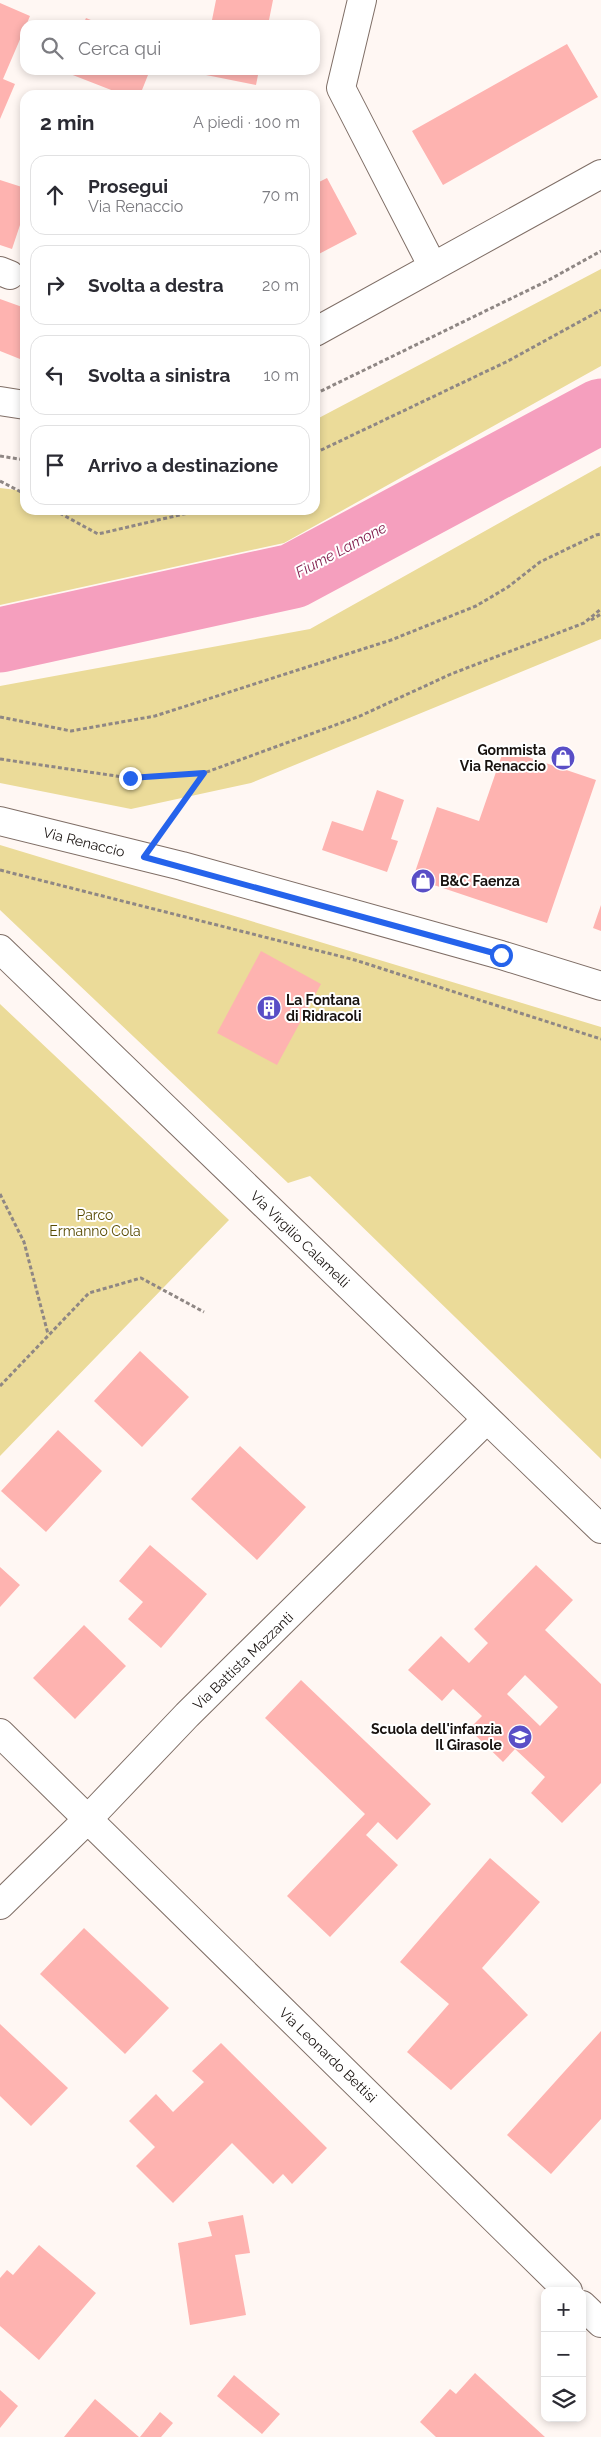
<!DOCTYPE html>
<html lang="it">
<head>
<meta charset="utf-8">
<style>
  :root { --surface:#fff; --page:#f7f7f7; --text:#2b2b33; --muted:#7c7c81; --line:#e1e1e2 }
  body { margin:0; font-family:Raleway,sans-serif; background:var(--page); color:var(--text) }
  .controls { position:absolute; right:15px; bottom:15px; display:grid; overflow:hidden; border-radius:10px; box-shadow:0 2px 8px #0003 }
  .controls button { width:45px; height:45px; display:grid; place-items:center; padding:0; border:0; border-bottom:1px solid var(--line); background:var(--surface); color:var(--text); font:25px sans-serif }
  .stop { position:absolute; width:15px; height:15px; margin:-11px; border:4px solid #2563eb; border-radius:50%; background:#fff }
  .stop.end { background:#2563eb; border-color:#fff; box-shadow:0 1px 5px #0008 }
  .list { margin:0; padding:0; list-style:none }
  h2 { display:flex; justify-content:space-between; align-items:center; height:65px; margin:0; padding:0 20px; font-size:21px }
  h2 small { font-size:16px; font-weight:400; color:var(--muted) }
  .list li { display:grid; grid-template-columns:32px 1fr auto; gap:15px; align-items:center; box-sizing:border-box; height:80px; margin:0 10px 10px; padding:0 10px; border:1px solid var(--line); border-radius:15px }
  .list b { display:block; font-size:19px; white-space:nowrap }
  .list p { margin:0; font-size:16px; white-space:nowrap; color:var(--muted) }
  .list em { font-size:16px; font-style:normal; color:var(--muted) }
  .icon { flex:none; width:28px; height:28px; fill:none; stroke:currentColor; stroke-width:2; stroke-linecap:round; stroke-linejoin:round }
  .map { position:relative; flex:none; width:601px; height:2437px; overflow:hidden }
  .search { position:absolute; background:var(--surface); box-shadow:0 2px 8px #0003; left:20px; top:20px; width:300px; height:55px; display:flex; align-items:center; gap:12px; box-sizing:border-box; padding:0 18px; border-radius:15px; color:var(--muted); font-size:19px }
  .panel { position:absolute; background:var(--surface); box-shadow:0 2px 8px #0003; left:20px; top:90px; width:300px; height:425px; border-radius:15px }
  .map>svg:first-child { display:block }
  .green { fill:#ebdb99 }
  .lines { fill:none; stroke-linecap:round; stroke-linejoin:round }
  .river { stroke:#f59fbe; stroke-width:65 }
  .building { fill:#feb3b0; fill-rule:evenodd }
  .street-casing { stroke:#7f6e66; stroke-width:30 }
  .secondary-casing { stroke:#7f6e66; stroke-width:30 }
  .path { stroke:#8f8784; stroke-width:3; stroke-dasharray:4 2.5; stroke-linecap:butt }
  .street { stroke:#fff; stroke-width:28 }
  .secondary { stroke:#fff; stroke-width:28 }
  .route { stroke:#2563eb; stroke-width:6 }
  .labels { text-anchor:middle; dominant-baseline:central; stroke-width:4; stroke-linejoin:round; paint-order:stroke }
  .poi-label { font-size:14px; font-weight:bold; fill:#18120f; stroke:#fff; text-anchor:end }
  .street-label { font-size:14px; fill:#18120f; stroke:#fff }
  .park-label { font-size:14px; fill:#594b03; stroke:#fff }
  .water-label { font-size:15px; font-style:italic; fill:#83214f; stroke:#fff }
</style>
</head>
<body>
<div class="map">
<svg width="601" height="2437" viewBox="0 0 601 2437">
  <rect width="100%" height="100%" fill="#fff7f3"/>
  <path class="green" d="M601 269V366L284 543 0 605V488L25 491V510H315V420Z
    M601 466V639L251 783 131 809 0 783V686L310 629Z
    M0 845 601 1027V1459L310 1176 288 1183 0 910Z
    M0 1004 229 1220 0 1456Z"/>
  <g class="lines">
    <path class="river" d="M0 640 293 576 601 411"/>
  </g>
  <path class="building" d="M216 0H273L268 25H211Z
    M0 3 30 16 3 79 15 84 0 119Z
    M86 18 103 25H83Z
    M567 44 598 97 443 185 412 131Z
    M66 70H150L140 95H124L65 72Z
    M202 70H259L256 85 201 74Z
    M327 178 357 234 315 256V184Z
    M0 180 25 188V210L12 249 0 245Z
    M0 299 25 308V361L0 351Z
    M504 749 596 780 547 923 413 878 437 807 479 821Z
    M377 790 404 800 391 839 398 841 387 872 322 850 332 821 363 831Z
    M601 905V931L593 928Z
    M261 951 321 984 277 1065 217 1033Z
    M140 1351 189 1397 142 1447 94 1401Z
    M58 1430 102 1471 46 1532 1 1491Z
    M240 1446 306 1507 257 1560 191 1499Z
    M150 1545 207 1594 161 1648 128 1619 143 1602 119 1581Z
    M536 1565 573 1600 545 1630 601 1684V1783L562 1823 531 1793 545 1777 515 1749 503 1762 469 1729 482 1716 453 1689 442 1701 408 1670 441 1636 469 1663 488 1643 474 1629ZM525 1675 558 1707 540 1726 507 1694Z
    M0 1567 20 1585 0 1607Z
    M84 1625 126 1666 75 1719 33 1678Z
    M301 1680 431 1804 397 1840 378 1822 366 1835 398 1865 330 1937 287 1896 365 1814 265 1718Z
    M490 1858 540 1902 482 1968 528 2015 451 2090 407 2052 449 2004 400 1962Z
    M84 1928 169 2008 125 2054 40 1974Z
    M0 2024 68 2088 31 2126 0 2096Z
    M601 2031V2119L551 2174 507 2135Z
    M221 2043 327 2148 292 2184 283 2174 273 2184 232 2143 173 2203 136 2166 155 2147 129 2121 156 2094 173 2112 204 2082 192 2071Z
    M243 2215 250 2253 235 2255 246 2315 190 2325 178 2243 212 2236 208 2222Z
    M39 2245 96 2293 39 2360 0 2326V2278L7 2270 13 2275Z
    M475 2373 545 2437H436L420 2422 450 2389 456 2394Z
    M234 2375 280 2414 262 2434 217 2396Z
    M0 2390 18 2406 0 2428Z
    M95 2399 139 2437H64Z
    M160 2412 173 2423 161 2437H140Z"/>
  <g class="lines">
    <defs>
      <path id="street" d="M362 0 341 88 433 267
        M0 271 10 275
        M315 332 601 174
        M0 401 25 405
        M0 949 601 1529
        M0 1733 568 2291
        M0 1905 88 1819 187 1715 487 1419
        M582 2305 601 2323"/>
      <path id="secondary" d="M0 821 182 866 501 955 601 986"/>
    </defs>
    <use href="#street" class="street-casing"/>
    <use href="#secondary" class="secondary-casing"/>
    <path class="path" d="M315 394 547 281 601 251
      M315 453 508 361 601 310
      M0 456 25 460
      M0 481 25 494
      M54 510 98 534 201 510
      M591 620 601 614
      M0 717 71 731 155 716 391 640 476 606 508 587 540 562 596 535 601 534
      M0 759 130 778 204 773 360 716 451 674 584 623 601 609
      M166 827 204 773
      M0 870 355 960 601 1039
      M0 1194 24 1242 48 1334
      M0 1386 89 1293 141 1278 204 1312"/>
    <use href="#street" class="street"/>
    <use href="#secondary" class="secondary"/>
  </g>
  <g class="lines">
    <path class="route" d="M130 778 204 773 144 857 501 955"/>
  </g>
  <defs>
    <symbol id="shop-disc" viewBox="-11 -11 22 22"><circle r="9.5" fill="#594ec6" stroke="#fff"/><path d="M-5-2.5h2.3a2.7 3.5 0 0 1 5.4 0H5L5.5 6h-11ZM-1.5-2.5h3a1.5 2.3 0 0 0-3 0Z" fill="#fff"/></symbol>
    <symbol id="building-disc" viewBox="-11 -11 22 22"><circle r="9.5" fill="#594ec6" stroke="#fff"/><path d="M-4-6H4V6H1V3H-1V6H-4ZM-2.5-4.3h1.7v1.8h-1.7ZM.8-4.3h1.7v1.8H.8ZM-2.5-1h1.7V.8h-1.7ZM.8-1h1.7V.8H.8Z" fill="#fff"/></symbol>
    <symbol id="school-disc" viewBox="-11 -11 22 22"><circle r="9.5" fill="#594ec6" stroke="#fff"/><path d="M0-5L7-2L0 1L-7-2ZM-4 1L0 2.5L4 1V4Q0 6-4 4Z" fill="#fff"/></symbol>
  </defs>
  <g fill-rule="evenodd">
    <use href="#shop-disc" x="549" y="744" width="28" height="28"/>
    <use href="#shop-disc" x="409" y="867" width="28" height="28"/>
    <use href="#building-disc" x="255" y="994" width="28" height="28"/>
    <use href="#school-disc" x="506" y="1723" width="28" height="28"/>
  </g>
  <g class="labels">
    <g class="poi-label">
      <text x="546" y="750">Gommista<tspan x="546" dy="16">Via Renaccio</tspan></text>
      <text x="440" y="881" text-anchor="start">B&amp;C Faenza</text>
      <text x="286" y="1000" text-anchor="start">La Fontana<tspan x="286" dy="16">di Ridracoli</tspan></text>
      <text x="502" y="1729">Scuola dell'infanzia<tspan x="502" dy="16">Il Girasole</tspan></text>
    </g>
    <g class="street-label">
      <text transform="translate(84 842) rotate(14)">Via Renaccio</text>
      <text transform="translate(300 1239) rotate(44)">Via Virgilio Calamelli</text>
      <text transform="translate(243 1661) rotate(-44)">Via Battista Mazzanti</text>
      <text transform="translate(328 2055) rotate(44)">Via Leonardo Bettisi</text>
    </g>
    <g class="park-label">
      <text x="95" y="1215">Parco<tspan x="95" dy="16">Ermanno Cola</tspan></text>
    </g>
    <g class="water-label">
      <text transform="translate(341 550) rotate(-28)">Fiume Lamone</text>
    </g>
  </g>
</svg>
<div class="controls">
<button>+</button>
<button>−</button>
<button><svg class="icon" aria-label="layers" viewBox="0 0 24 24"><path d="M12 4l9 5-9 5-9-5zM3 14l9 5 9-5"/></svg></button>
</div>
<div class="stop" style="left:501px;top:955px"></div>
<div class="stop end" style="left:130px;top:778px"></div>
<div class="search"><svg class="icon" aria-label="search" viewBox="0 0 24 24"><circle cx="10" cy="10" r="6"/><path d="M15 15l6 6"/></svg>Cerca qui</div>
<section class="panel">
<h2>2 min<small>A piedi · 100 m</small></h2>
<ul class="list">
<li><svg class="icon" aria-label="ahead" viewBox="0 0 24 24"><path d="M12 20V5M6 11l6-6 6 6"/></svg><div><b>Prosegui</b><p>Via Renaccio</p></div><em>70 m</em></li>
<li><svg class="icon" aria-label="right" viewBox="0 0 24 24"><path d="M7 20v-9h11M14 6l5 5-5 5"/></svg><div><b>Svolta a destra</b></div><em>20 m</em></li>
<li><svg class="icon" aria-label="left" viewBox="0 0 24 24"><path d="M17 20v-9H6M10 6l-5 5 5 5"/></svg><div><b>Svolta a sinistra</b></div><em>10 m</em></li>
<li><svg class="icon" aria-label="arrive" viewBox="0 0 24 24"><path d="M6 21V4h12l-3 4 3 4H6"/></svg><div><b>Arrivo a destinazione</b></div></li>
</ul>
</section>
</div>
</body>
</html>
